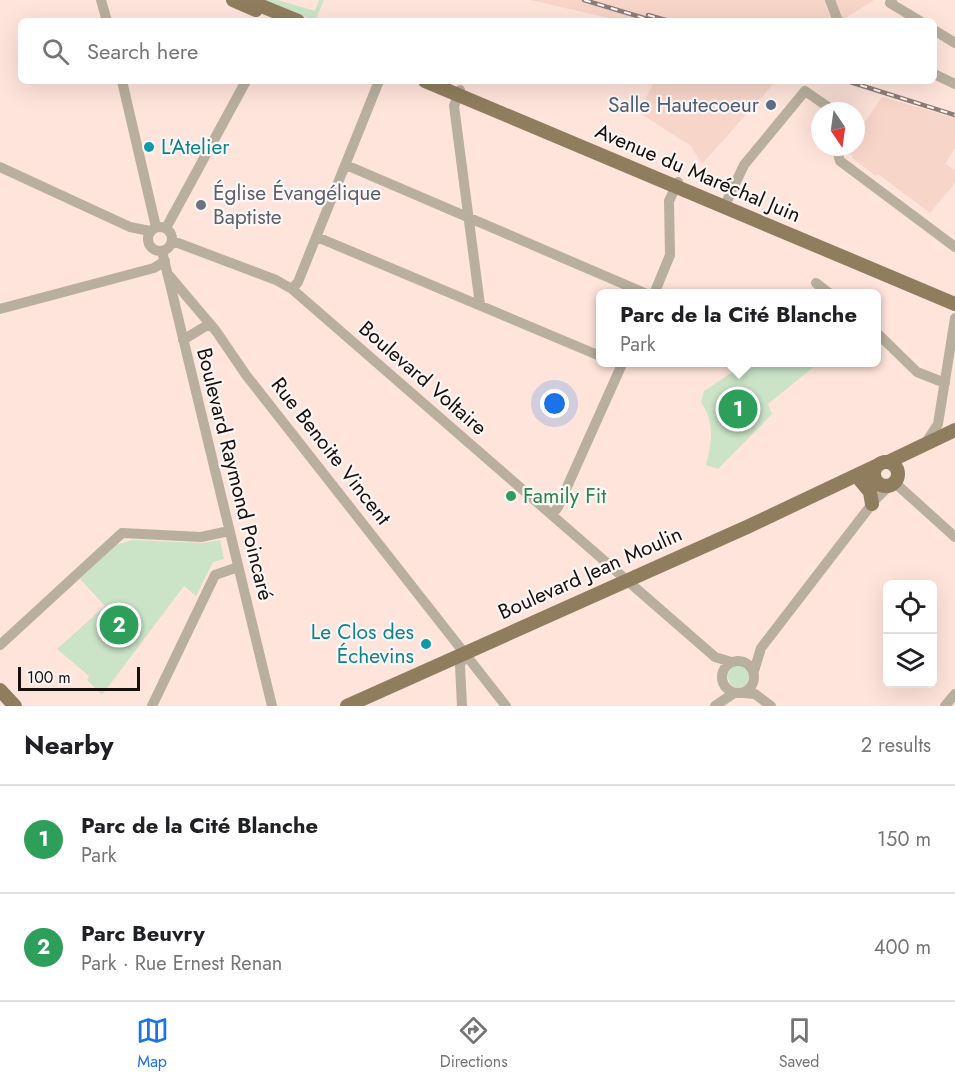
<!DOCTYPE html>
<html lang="en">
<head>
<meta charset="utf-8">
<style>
  :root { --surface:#fff; --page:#f2f2f2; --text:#202124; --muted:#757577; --line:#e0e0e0; --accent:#1a73e8 }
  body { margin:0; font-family:Jost,sans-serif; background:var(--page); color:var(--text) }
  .controls { position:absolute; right:18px; bottom:18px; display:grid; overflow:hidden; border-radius:9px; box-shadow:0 6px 24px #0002 }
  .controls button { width:54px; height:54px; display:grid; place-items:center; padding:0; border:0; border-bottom:2px solid var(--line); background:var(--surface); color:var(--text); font:30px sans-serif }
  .compass { position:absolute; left:811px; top:102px; width:54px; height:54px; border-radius:50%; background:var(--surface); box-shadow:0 6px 24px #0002; rotate:167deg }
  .scale { position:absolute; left:18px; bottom:15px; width:122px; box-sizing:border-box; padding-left:6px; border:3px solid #18100d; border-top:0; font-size:16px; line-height:21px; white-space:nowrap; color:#18100d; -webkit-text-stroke:4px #fcf6f5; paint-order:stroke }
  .you { position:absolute; left:555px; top:404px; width:21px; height:21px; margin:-15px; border:4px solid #fff; border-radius:50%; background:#1a73e8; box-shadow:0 0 0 9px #1a73e833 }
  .badge { display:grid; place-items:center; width:39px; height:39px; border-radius:50%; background:var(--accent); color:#fff; font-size:20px; font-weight:700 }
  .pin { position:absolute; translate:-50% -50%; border:3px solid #fff; box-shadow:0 2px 6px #0006 }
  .popup { position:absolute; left:596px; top:289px; width:285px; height:78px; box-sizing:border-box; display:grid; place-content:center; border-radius:9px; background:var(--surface); filter:drop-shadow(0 2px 4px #0005); font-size:20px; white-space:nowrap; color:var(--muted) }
  .popup b { font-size:22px; color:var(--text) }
  .popup::after { content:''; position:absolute; left:50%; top:100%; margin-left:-12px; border:12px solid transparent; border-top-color:var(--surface) }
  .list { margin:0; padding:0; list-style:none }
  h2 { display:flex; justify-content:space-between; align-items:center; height:78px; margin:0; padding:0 24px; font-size:26px }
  h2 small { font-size:20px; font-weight:400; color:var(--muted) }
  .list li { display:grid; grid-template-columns:39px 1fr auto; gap:18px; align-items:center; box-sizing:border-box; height:108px; padding:0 24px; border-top:2px solid var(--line) }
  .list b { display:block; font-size:22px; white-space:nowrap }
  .list p { margin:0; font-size:20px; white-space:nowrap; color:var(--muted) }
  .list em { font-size:20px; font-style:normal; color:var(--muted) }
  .icon { flex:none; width:33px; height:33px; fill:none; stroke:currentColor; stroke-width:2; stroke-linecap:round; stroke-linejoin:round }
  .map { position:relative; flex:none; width:955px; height:706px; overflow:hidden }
  .search { position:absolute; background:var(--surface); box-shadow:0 6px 24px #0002; left:18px; right:18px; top:18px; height:66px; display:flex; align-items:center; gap:15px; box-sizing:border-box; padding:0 21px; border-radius:9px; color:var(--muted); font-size:22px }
  .sheet { height:294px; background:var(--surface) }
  nav { display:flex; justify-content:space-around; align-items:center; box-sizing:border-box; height:84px; border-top:2px solid var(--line); background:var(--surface); font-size:16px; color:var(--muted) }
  nav a { display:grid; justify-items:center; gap:3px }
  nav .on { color:var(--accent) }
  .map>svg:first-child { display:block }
  .built { fill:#f7d5c9 }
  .green { fill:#cbe4c7 }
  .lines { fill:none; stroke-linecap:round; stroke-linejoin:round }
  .minor { stroke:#b9af9e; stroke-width:10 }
  .major { stroke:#8f7d5d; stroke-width:14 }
  .rail-casing { stroke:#8e7c76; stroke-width:4.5 }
  .rail { stroke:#fcf6f5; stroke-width:2; stroke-dasharray:7; stroke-linecap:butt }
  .service-dot { fill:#5c6f8a; stroke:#fcf6f5; stroke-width:2 }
  .culture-dot { fill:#0f9aa8; stroke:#fcf6f5; stroke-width:2 }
  .worship-dot { fill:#6b7280; stroke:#fcf6f5; stroke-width:2 }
  .leisure-dot { fill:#2e9e5b; stroke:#fcf6f5; stroke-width:2 }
  .labels { text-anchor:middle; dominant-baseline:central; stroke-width:4.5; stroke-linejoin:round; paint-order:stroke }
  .service-label { font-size:21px; fill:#4e5e75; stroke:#fcf6f5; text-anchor:end }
  .culture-label { font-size:21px; fill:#0d838f; stroke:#fcf6f5; text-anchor:start }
  .street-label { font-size:21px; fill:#18100d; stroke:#fcf6f5 }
  .worship-label { font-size:21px; fill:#5b616d; stroke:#fcf6f5; text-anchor:start }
  .leisure-label { font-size:21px; fill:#27864d; stroke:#fcf6f5; text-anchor:start }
</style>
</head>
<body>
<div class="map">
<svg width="955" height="706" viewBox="0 0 955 706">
  <rect width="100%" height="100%" fill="#ffe4db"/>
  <path class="built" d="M530 0H874L841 21H622Z
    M655 81H776L702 164 691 146 638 112Z
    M882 97 955 118V148L945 164 955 170V183L930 213 878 174 876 176 852 158 853 156 846 150 848 147H856V135Z"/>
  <path class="green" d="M266 0H278L315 11 319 0H324L315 21Z
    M746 363H812L815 366 768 404 772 414 718 469 706 465C712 441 715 424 701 402L704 391Z
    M132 540 203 543 220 540 224 559 213 562 196 596 184 586 102 695 87 680 89 676 57 649 105 606 80 579 116 545Z
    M741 665 748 669 750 676 745 686 738 688 731 686 727 675 733 666Z"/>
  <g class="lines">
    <path class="minor" d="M101 0 107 21
      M830 0 838 21
      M892 0 890 3 920 21
      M934 30 955 43
      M934 74 955 84
      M122 81 156 227
      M460 90 454 106 480 305
      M843 147 838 154 840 161 955 247
      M346 165 647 294
      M0 167 130 227 150 231
      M727 201 744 165 805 91 834 111
      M148 239a12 12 0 1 1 24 0a12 12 0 1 1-24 0Z
      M166 228 246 81
      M317 237 600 356
      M171 243H178L276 280 292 289 715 657 731 662
      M162 251 272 706
      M167 273 216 331 246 375 506 706
      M816 283 830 294
      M292 289 298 282 379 81
      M654 294 670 255 669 201 678 182
      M0 309 154 268 165 261
      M876 332 917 372 945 383
      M183 340 209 324
      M927 441 938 424 955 318
      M894 482 955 537
      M552 515 558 507 623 362
      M0 645 122 533 201 537 229 531
      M722 677a16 16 0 1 1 32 0a16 16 0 1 1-32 0Z
      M754 671 761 648 875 500 891 484
      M743 693 755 694 771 706
      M152 706 215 575 238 567
      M462 706 460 666 464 654
      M715 706 734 693
      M945 706 955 694"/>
    <path class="major" d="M233 0 256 10
      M247 0 298 21
      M425 81 955 304
      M888 462 955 430
      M874 474a12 12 0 1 1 24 0a12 12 0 1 1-24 0Z
      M860 480 870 492 872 504
      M0 690 15 706
      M347 706 747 527 878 465"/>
    <defs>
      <path id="rail" d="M584 0 654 21
        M648 15 669 21
        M847 81 955 115"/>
    </defs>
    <use href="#rail" class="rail-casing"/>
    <use href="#rail" class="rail"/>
  </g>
  <circle class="service-dot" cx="771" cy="105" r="6"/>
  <g class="culture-dot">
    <circle cx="149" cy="147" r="6"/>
    <circle cx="426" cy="644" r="6"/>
  </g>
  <circle class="worship-dot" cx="201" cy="205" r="6"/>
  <circle class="leisure-dot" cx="511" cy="496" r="6"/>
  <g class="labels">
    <g class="service-label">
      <text x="759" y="105">Salle Hautecoeur</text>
    </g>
    <g class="culture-label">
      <text x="161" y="147">L'Atelier</text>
      <text x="414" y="632" text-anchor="end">Le Clos des<tspan x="414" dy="24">Échevins</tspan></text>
    </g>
    <g class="street-label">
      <text transform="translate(698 173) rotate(23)">Avenue du Maréchal Juin</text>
      <text transform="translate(423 378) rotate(41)">Boulevard Voltaire</text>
      <text transform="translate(331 451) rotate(52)">Rue Benoite Vincent</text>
      <text transform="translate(235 474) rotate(76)">Boulevard Raymond Poincaré</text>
      <text transform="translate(590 573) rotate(-24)">Boulevard Jean Moulin</text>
    </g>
    <g class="worship-label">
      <text x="213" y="193">Église Évangélique<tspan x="213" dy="24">Baptiste</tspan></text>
    </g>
    <g class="leisure-label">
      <text x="523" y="496">Family Fit</text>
    </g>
  </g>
</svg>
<div class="controls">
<button><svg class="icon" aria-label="locate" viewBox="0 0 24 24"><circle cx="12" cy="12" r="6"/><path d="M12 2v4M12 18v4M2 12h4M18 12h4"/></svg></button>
<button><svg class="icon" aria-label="layers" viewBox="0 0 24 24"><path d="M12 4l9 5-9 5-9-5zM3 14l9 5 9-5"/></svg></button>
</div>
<svg class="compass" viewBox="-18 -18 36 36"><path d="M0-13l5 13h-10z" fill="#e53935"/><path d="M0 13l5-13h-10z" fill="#757577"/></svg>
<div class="scale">100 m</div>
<div class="you"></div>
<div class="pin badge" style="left:738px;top:409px;background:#2e9e5b">1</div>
<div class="popup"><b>Parc de la Cité Blanche</b>Park</div>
<div class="pin badge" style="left:119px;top:625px;background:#2e9e5b">2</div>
<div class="search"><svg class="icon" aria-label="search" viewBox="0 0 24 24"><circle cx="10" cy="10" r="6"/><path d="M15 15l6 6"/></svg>Search here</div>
</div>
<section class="sheet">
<h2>Nearby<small>2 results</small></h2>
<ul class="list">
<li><span class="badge" style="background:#2e9e5b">1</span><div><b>Parc de la Cité Blanche</b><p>Park</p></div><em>150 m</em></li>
<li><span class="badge" style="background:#2e9e5b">2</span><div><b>Parc Beuvry</b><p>Park · Rue Ernest Renan</p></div><em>400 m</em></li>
</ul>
</section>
<nav>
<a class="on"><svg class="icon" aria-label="map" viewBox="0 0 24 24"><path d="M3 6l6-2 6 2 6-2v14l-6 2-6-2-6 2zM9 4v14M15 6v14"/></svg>Map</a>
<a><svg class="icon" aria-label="directions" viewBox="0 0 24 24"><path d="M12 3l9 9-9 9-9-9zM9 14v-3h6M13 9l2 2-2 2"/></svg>Directions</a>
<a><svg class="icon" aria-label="saved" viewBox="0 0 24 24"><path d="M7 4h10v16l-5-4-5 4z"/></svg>Saved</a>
</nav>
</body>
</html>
